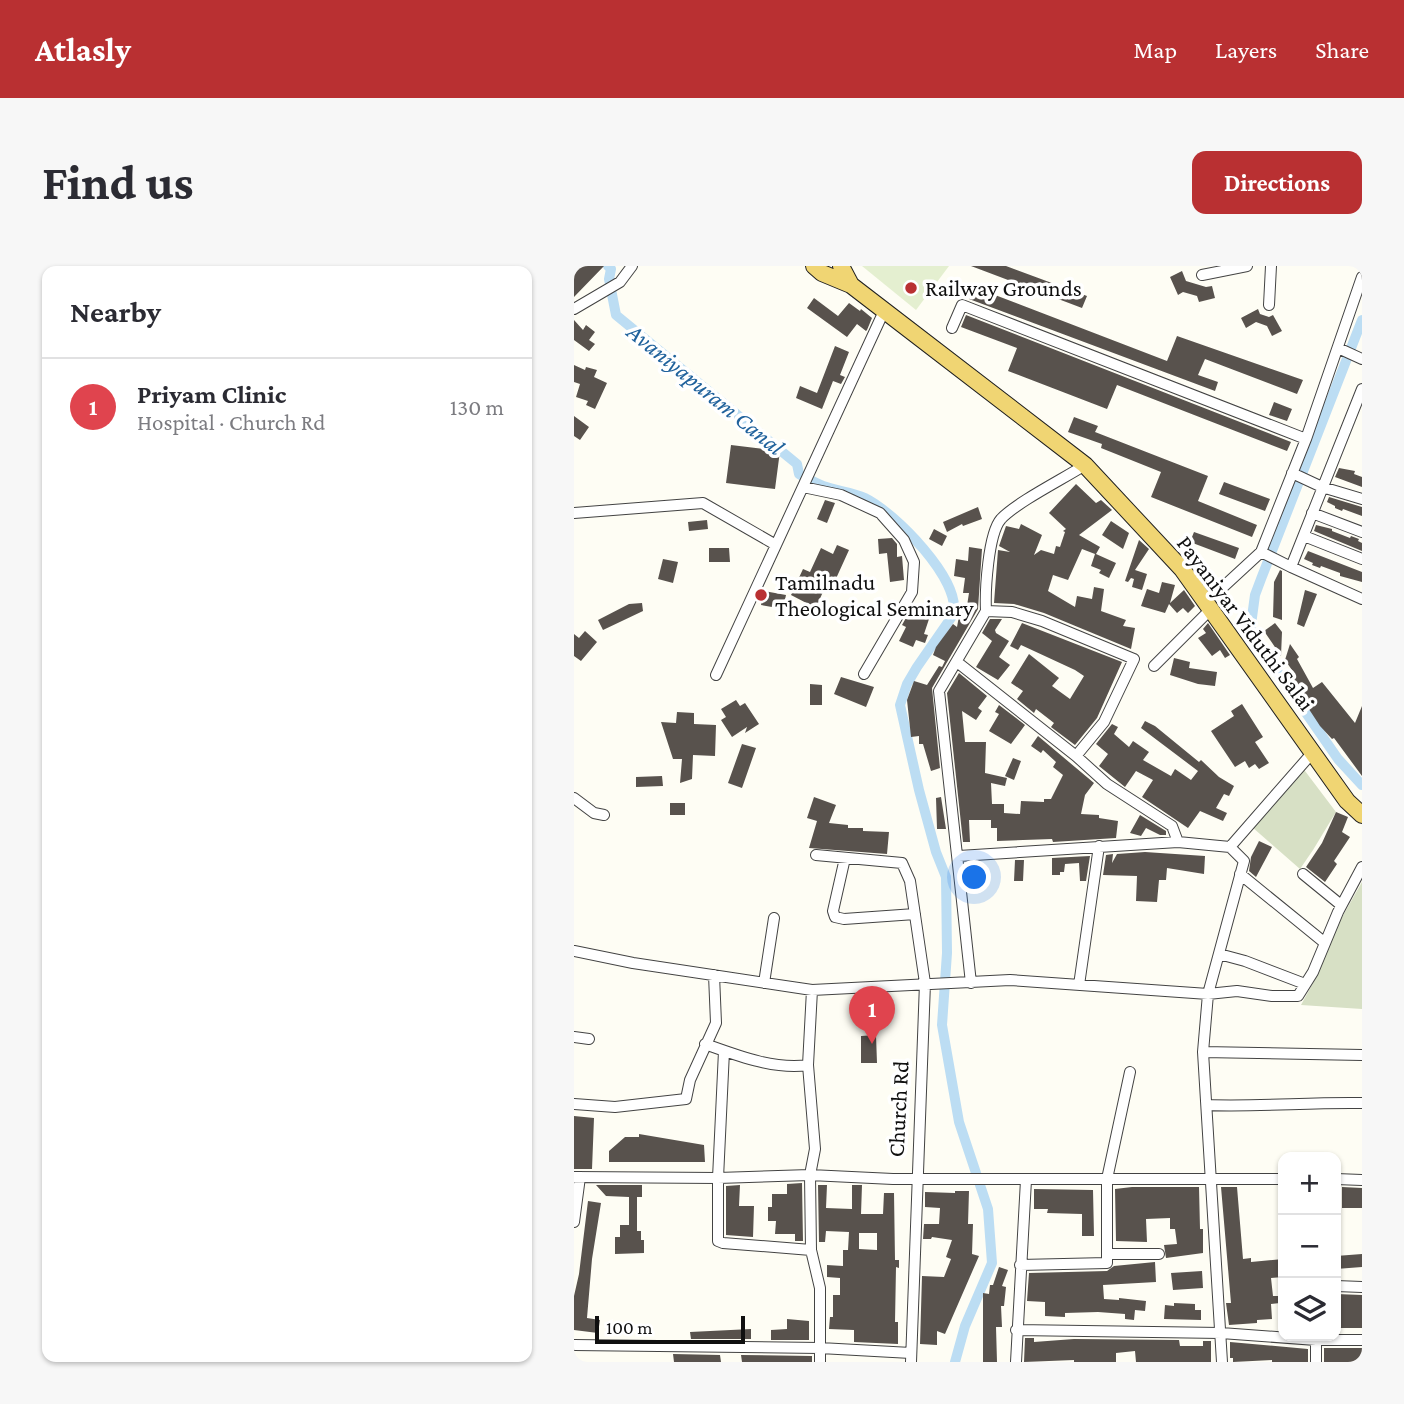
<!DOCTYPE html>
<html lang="en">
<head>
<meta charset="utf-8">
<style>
  :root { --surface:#fff; --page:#f7f7f7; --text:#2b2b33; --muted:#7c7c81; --line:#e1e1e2; --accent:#b93032 }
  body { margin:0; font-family:"Crimson Pro",serif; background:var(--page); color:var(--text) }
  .controls { position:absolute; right:21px; bottom:21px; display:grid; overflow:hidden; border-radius:14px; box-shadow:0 2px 5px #0004 }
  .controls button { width:63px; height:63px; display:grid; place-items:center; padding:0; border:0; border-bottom:2px solid var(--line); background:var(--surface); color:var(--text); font:35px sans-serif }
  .scale { position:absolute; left:21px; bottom:18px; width:150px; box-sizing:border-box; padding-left:7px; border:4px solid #101010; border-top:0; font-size:19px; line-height:24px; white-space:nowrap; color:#101010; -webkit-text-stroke:5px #fff; paint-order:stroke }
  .you { position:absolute; left:401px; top:612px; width:24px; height:24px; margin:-18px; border:5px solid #fff; border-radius:50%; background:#1a73e8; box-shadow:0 0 0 10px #1a73e833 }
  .badge { display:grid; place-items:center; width:46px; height:46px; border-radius:50%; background:var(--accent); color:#fff; font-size:23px; font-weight:700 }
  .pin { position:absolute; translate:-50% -58px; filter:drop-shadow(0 2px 4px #0008) }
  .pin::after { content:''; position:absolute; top:37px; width:24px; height:21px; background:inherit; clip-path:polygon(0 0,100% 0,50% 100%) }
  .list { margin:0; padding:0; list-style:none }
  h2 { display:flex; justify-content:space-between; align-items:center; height:91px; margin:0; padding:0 28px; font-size:30px }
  h2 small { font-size:23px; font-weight:400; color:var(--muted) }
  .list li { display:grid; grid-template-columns:46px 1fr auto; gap:21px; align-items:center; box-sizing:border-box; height:98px; padding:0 28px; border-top:2px solid var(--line) }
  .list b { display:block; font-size:26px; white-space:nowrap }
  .list p { margin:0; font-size:23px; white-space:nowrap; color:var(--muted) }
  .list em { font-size:23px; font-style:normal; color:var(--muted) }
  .icon { flex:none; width:38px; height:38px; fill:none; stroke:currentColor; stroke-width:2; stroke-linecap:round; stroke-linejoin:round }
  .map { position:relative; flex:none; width:788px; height:1096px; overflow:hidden; border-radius:14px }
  header { display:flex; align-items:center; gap:42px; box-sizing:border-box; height:98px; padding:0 35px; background:var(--accent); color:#fff }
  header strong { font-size:33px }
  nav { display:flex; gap:38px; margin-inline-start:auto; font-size:24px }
  .intro { display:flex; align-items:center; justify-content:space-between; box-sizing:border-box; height:168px; padding:0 42px }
  h1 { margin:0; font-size:49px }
  .button { padding:18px 32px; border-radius:14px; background:var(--accent); color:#fff; font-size:24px; font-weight:700 }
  main { display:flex; gap:42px; padding:0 42px }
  aside { flex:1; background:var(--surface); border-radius:14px; box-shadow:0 2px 5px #0004 }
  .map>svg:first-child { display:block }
  .cemetery { fill:#d7e0c5 }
  .pitch { fill:#e4efd0 }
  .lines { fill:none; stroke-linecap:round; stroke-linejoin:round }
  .canal { stroke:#bcddf3; stroke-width:10 }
  .building { fill:#58524d; fill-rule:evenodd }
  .minor-casing { stroke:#434343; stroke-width:12 }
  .primary-casing { stroke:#212121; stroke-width:18 }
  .minor { stroke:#fff; stroke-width:10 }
  .primary { stroke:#f0d573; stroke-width:16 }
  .poi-dot { fill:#b93032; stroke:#fff; stroke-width:2.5 }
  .labels { text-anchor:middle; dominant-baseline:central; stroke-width:7; stroke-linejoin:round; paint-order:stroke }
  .poi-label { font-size:23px; fill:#101010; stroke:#fff; text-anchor:start }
  .street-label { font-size:23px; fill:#101010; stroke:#fff }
  .water-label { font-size:24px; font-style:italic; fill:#20629c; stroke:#fff }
</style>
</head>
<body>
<header>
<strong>Atlasly</strong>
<nav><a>Map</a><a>Layers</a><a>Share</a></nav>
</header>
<div class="intro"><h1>Find us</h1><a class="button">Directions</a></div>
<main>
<aside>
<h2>Nearby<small></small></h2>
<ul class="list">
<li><span class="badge" style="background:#e0444e">1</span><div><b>Priyam Clinic</b><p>Hospital · Church Rd</p></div><em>130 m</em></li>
</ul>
</aside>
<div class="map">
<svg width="788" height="1096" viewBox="0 0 788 1096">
  <rect width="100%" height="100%" fill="#fefdf4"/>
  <path class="cemetery" d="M728 501 762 546 739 584 726 603 678 561Z
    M788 616V743L727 739 739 717 759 667Z"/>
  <path class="pitch" d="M288 0H375L342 44Z"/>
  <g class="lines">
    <path class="canal" d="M34 0 37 3 35 13 42 49 223 198 225 208C233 212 241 217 249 220 263 225 278 226 291 232 320 246 389 315 379 349L343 401 333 418 326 439 345 524 362 586 372 611 373 687 368 759 385 856 414 943 418 997 391 1060 381 1096
      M788 54 687 313 681 329 676 366 764 493 788 519"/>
  </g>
  <path class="building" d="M0 0H30L0 31Z
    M397 0H432L513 30 508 42Z
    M608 5 612 15 632 21 638 20 641 32 625 36 623 30 609 26 604 29 596 11Z
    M400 21 593 95 603 70 729 114 723 128 631 93 624 109 644 116 641 125 395 33Z
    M240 32 264 50 275 37 286 45 287 43 298 52 293 64 292 65 283 58 273 71 233 42Z
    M684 43 686 48 695 51 699 49 708 65 698 70 693 60 682 56 672 62 667 52Z
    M392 49 717 176 713 185 543 119 533 143 434 105 443 82 387 61Z
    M0 54 9 64 12 59 21 66 15 74 21 78 15 85 0 74Z
    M261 80 275 86 266 109 271 111 267 118 259 115 248 143 222 132 226 120 243 127Z
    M0 99 11 104 12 101 23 104 20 111 33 117 21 143 12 139 14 135 2 131 6 118 0 116Z
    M700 136 718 143 713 155 695 149Z
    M0 150 15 161 6 174 0 170Z
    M500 151 524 160 521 166 634 210 624 235 683 259 678 271 577 231 587 206 527 182 528 178 494 166Z
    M157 179 206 185 201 223 152 217Z
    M765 202 781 205 780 208 788 211V221L761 211Z
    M650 216 696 233 691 245 645 228Z
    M502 218 522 237 527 234 538 244 505 269 526 281 522 288 542 297 535 312 525 307 527 304 517 300 521 288 508 283 494 314 479 309 474 325 501 341 503 330 518 333 520 321 530 323 527 345 552 354 549 360 561 362 557 383 470 347 440 338 420 337 424 284 436 286 425 280 432 260 445 263 447 258 468 269 460 289 467 284 480 288 482 280 486 281 491 266 489 265 492 263 475 247Z
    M755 231 788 241V250L769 243 768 245 761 242V240L753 236Z
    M251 234 261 237 253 257 243 253Z
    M404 241 408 253 389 260 388 258 373 266 369 256Z
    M133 254 134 263 115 265 114 256Z
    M537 255 555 267 549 283 528 269Z
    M742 259 758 263V265L776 272 777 270 785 273 784 275 788 277V285L740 265Z
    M360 263 373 270 368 280 355 273Z
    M620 266 665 282 661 293 616 276Z
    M318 272 323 278V291L328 290 330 314 316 316 313 287 305 288 304 273Z
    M565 274 575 283 561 304 573 308 568 324 558 321 560 313 557 312 554 316 551 315Z
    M263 279 275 284 260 317 254 314 242 342 217 329 229 303 236 306 247 282 259 288Z
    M395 281 408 283 404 343 358 422 366 502 357 505 349 478H345V470L337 471 333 434 340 415 353 419 365 400 368 401 371 395 359 389 362 381 379 358 383 361 386 345 392 346 395 327H389L391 312 380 310 382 293 394 295Z
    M135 282H155L156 296H135Z
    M734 285 788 306V316L766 310V307L747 300 746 302 738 299 739 297 730 293Z
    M89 293 104 296 99 317 84 313Z
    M706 304 708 305V354L699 351 700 316Z
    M588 316 601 319 596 337 610 324 621 340 614 347 609 342 603 347 595 338 591 347 567 340 573 323 585 327Z
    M731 324 743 328 730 361 723 358Z
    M190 325 212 329 209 343 187 339Z
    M68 337 69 345 29 364 24 354 55 338Z
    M344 342 357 347 350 368 354 369 351 377 342 374 339 381 325 375 332 361 328 359 333 350 340 352Z
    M416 353H428L421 364 422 367 435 375 425 391 436 399 424 414 402 401 418 375 408 367Z
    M448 357 548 396 523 452 501 479 477 461 480 457 462 443 460 447 443 433 449 425 437 417 455 388 485 412 478 420 496 433 510 410 501 404 447 379 444 384 436 380Z
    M634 357 656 389 651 392 646 384 638 390 624 372 632 367 629 363Z
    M701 357 708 366 707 390 690 365Z
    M11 365 23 376 7 395 0 390V368L5 372Z
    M716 378 725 391 723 393 739 422 748 416 781 457 788 440V510L760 472 758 473 746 460 727 431 729 429 722 416 719 418 714 410 720 407 711 394Z
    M600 392 616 396 615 402 643 406 641 420 624 418 596 409Z
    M385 407 413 430 404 442 408 445 402 454 388 445 391 476H412L411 507 433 512 431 520 417 517 418 538H430V547L446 548 447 535 470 536V533H477L489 509 479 501 482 496 469 484 467 487 457 480 464 470 520 517 511 529 507 548 525 549V552L544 555 542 572 479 576 478 573 423 575V562H417V554H395L396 576H389L373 427Z
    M267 411 300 421 292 441 260 428Z
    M236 418 248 419V439H236Z
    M162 434 166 440 171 437 185 458 171 467 173 461 158 471 147 454 152 451 147 443Z
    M668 438 689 471 681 476 695 497 685 503 681 498 675 502 671 495 661 501 637 465 660 450 657 445Z
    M425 439 451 459 437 478 415 465 425 448 421 446Z
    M103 446 120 447V458L142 459 141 490 119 489 118 513 106 517 108 493H99L87 456 102 457Z
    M571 455 581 460 625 496 627 494 645 511 660 520 655 530 650 528 642 542 653 547 649 555 626 545 614 562 568 531 579 514 562 505 551 521 525 500 534 488 522 478 538 458 544 461 540 468 555 481 559 475 575 486 569 494 597 510 601 503 617 514 624 505 567 462Z
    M168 478 182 482 168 522 154 517Z
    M439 492 447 495 440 514 431 510Z
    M88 510 89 520 62 521V511Z
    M240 531 262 539 255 557 274 559V562H289V565L315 566 313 588 235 582 243 555 233 552Z
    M367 531 372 563H363L362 532Z
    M96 537H111V549H96Z
    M762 546 774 551 768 566 776 571 760 595 763 598 751 616 732 601 748 577Z
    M566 549 592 565V569H586L572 562 567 570 556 567Z
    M685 575 698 581 682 611 675 605 677 591Z
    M571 586 631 590 630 608 593 602 592 614H585L583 636 562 635 563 610 529 609 532 589 539 588 538 597 543 588Z
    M516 590 512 615H506L505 597 491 598 490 606H486V609H478V592Z
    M441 594H450L449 615H440Z
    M302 769 303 797H287V770Z
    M0 850 20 852 18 903H0Z
    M65 868 130 879 131 896H35V885L51 871H65Z
    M228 917 229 975H221V968H201L202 955H194V941H198V928H213V918Z
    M22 919H68V931H63V965H67V974H70V987L41 988V971H46V959H55V931L32 930Z
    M166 919 165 940H180L179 971 152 969V920Z
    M244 919H253L252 942 278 943V919H288L287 948H309L310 927H320L321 994H325V1002L322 1001 321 1056H324V1078L280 1076V1064L255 1063 256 1051H259V1029H266V1012L253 1011V999L269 1000V984H274L275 966 252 965 251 976H245ZM285 967H303V984L285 983Z
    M558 921H625L626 963H629V987L592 992 590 979 603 978 601 963H596V952L572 953 573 976 542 975 541 923Z
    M647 921H663L669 993 677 992V996L709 993V1011L697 1012 699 1030H706V1037L697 1038 698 1053 683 1054V1057L655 1059 652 1037H657Z
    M768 921 788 922V942H768Z
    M460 923 519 924 520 970H508V948L473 947 474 943H460Z
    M381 925H395L394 958H399L398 988 405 990 371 1068 363 1065V1079L346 1078 348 1010 370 1011 377 993 372 991 378 974 358 971 357 973H349L350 958H365L366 942 351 941V926L381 927Z
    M14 935 27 937 18 993 13 1052 26 1054 24 1067 0 1064V1030L5 1008Z
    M788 988V1001L762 1003V990Z
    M581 996 582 1016 529 1019 530 1033 545 1034V1032L572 1035 571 1045 561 1044 560 1054 551 1053V1048L524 1046 491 1047V1051L471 1050V1036L453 1035 455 1007 533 1005 540 1000Z
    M425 1001 434 1004 428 1020 432 1021 430 1040H427L428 1061H422L423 1096H409V1027L415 1028 416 1019H419Z
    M628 1005 629 1022 599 1024 597 1007Z
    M762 1028 788 1029V1062H762Z
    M600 1037 621 1038V1044H627V1054L590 1053 591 1039 600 1040Z
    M213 1053 235 1055V1074H197V1064L213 1063Z
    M177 1063V1073H117L116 1066Z
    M451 1072H460V1076L500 1073 605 1074 606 1080H629V1075H637V1096H562L561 1085 542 1087V1096H500V1094L450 1096Z
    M656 1076 734 1083V1096H698V1094L659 1096V1092H656Z
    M750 1082H788V1096H750Z
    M99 1088 146 1089 147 1096H100Z
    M167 1089 238 1090V1096H168Z"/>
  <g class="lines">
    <defs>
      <path id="minor" d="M628 9 673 0
        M695 39 697 0
        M0 43 46 16 58 0
        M378 62 388 39 732 173
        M764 82 788 93
        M718 207 748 221 788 233
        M229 221 267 229 306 247 330 274 340 296 338 326 290 408
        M0 247 129 237 202 279
        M738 247 788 266
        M730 270 788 293
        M687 286 732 173 788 11
        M717 301 788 333
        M648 322 687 286 717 301 788 123
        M383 396 502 490 533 518 598 560 604 576 656 581
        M580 400 637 343
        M142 409 310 45
        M502 490 530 456 560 393 468 355 438 346 412 345C411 325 414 268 427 253 443 236 489 213 511 199
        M0 532 20 547 30 549
        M242 589 328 597 336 615 351 717 337 1096
        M385 590 604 576
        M271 592 259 645 261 651 270 653 341 648
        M666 608 751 677
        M729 608 767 639
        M0 685 59 697 238 724 436 714 634 728 663 725 698 730H724L739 706 764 646 788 601
        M645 688 671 695 731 718
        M190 717 200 652
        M397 717 365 425 412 345
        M505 719 525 580
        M0 771 15 773
        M131 778C162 789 200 804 234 799
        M150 785 144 912V975L149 977 237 984 236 909 241 883 234 799 238 724
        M629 786 788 789
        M0 838 41 841 112 833 116 814 142 757 140 709
        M633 839C685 841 736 836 788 837
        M0 911 144 912 236 909 319 913H709
        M762 913 788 914
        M0 956 6 911
        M237 984 246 1022V1096
        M534 988H585
        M446 999 533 997V913L556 806
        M762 1020 788 1021
        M442 1064 647 1067 742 1074H788
        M742 1074V1096
        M0 1079 246 1082 337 1087
        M442 1096 452 914
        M648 1096 629 786 634 728 670 595 656 581 739 486"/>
      <path id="primary" d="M240 0 248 7 277 19 511 199 608 303 773 535 788 549
        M267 0 277 19"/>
    </defs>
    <use href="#minor" class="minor-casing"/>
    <use href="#primary" class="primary-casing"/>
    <use href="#minor" class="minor"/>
    <use href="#primary" class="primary"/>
  </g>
  <g class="poi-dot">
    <circle cx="337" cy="22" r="7"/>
    <circle cx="187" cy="329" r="7"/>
  </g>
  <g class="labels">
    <g class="poi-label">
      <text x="351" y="22">Railway Grounds</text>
      <text x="201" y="316">Tamilnadu<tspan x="201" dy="26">Theological Seminary</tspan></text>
    </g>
    <g class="street-label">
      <text transform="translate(672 357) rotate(53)">Payaniyar Viduthi Salai</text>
      <text transform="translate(324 843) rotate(-87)">Church Rd</text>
    </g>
    <g class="water-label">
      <text transform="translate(132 123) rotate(39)">Avaniyapuram Canal</text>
    </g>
  </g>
</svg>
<div class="controls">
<button>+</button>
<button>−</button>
<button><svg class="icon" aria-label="layers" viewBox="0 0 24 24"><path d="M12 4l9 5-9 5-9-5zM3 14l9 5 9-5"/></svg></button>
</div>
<div class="scale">100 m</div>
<div class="you"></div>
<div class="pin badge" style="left:298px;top:778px;background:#e0444e">1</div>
</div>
</main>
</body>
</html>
